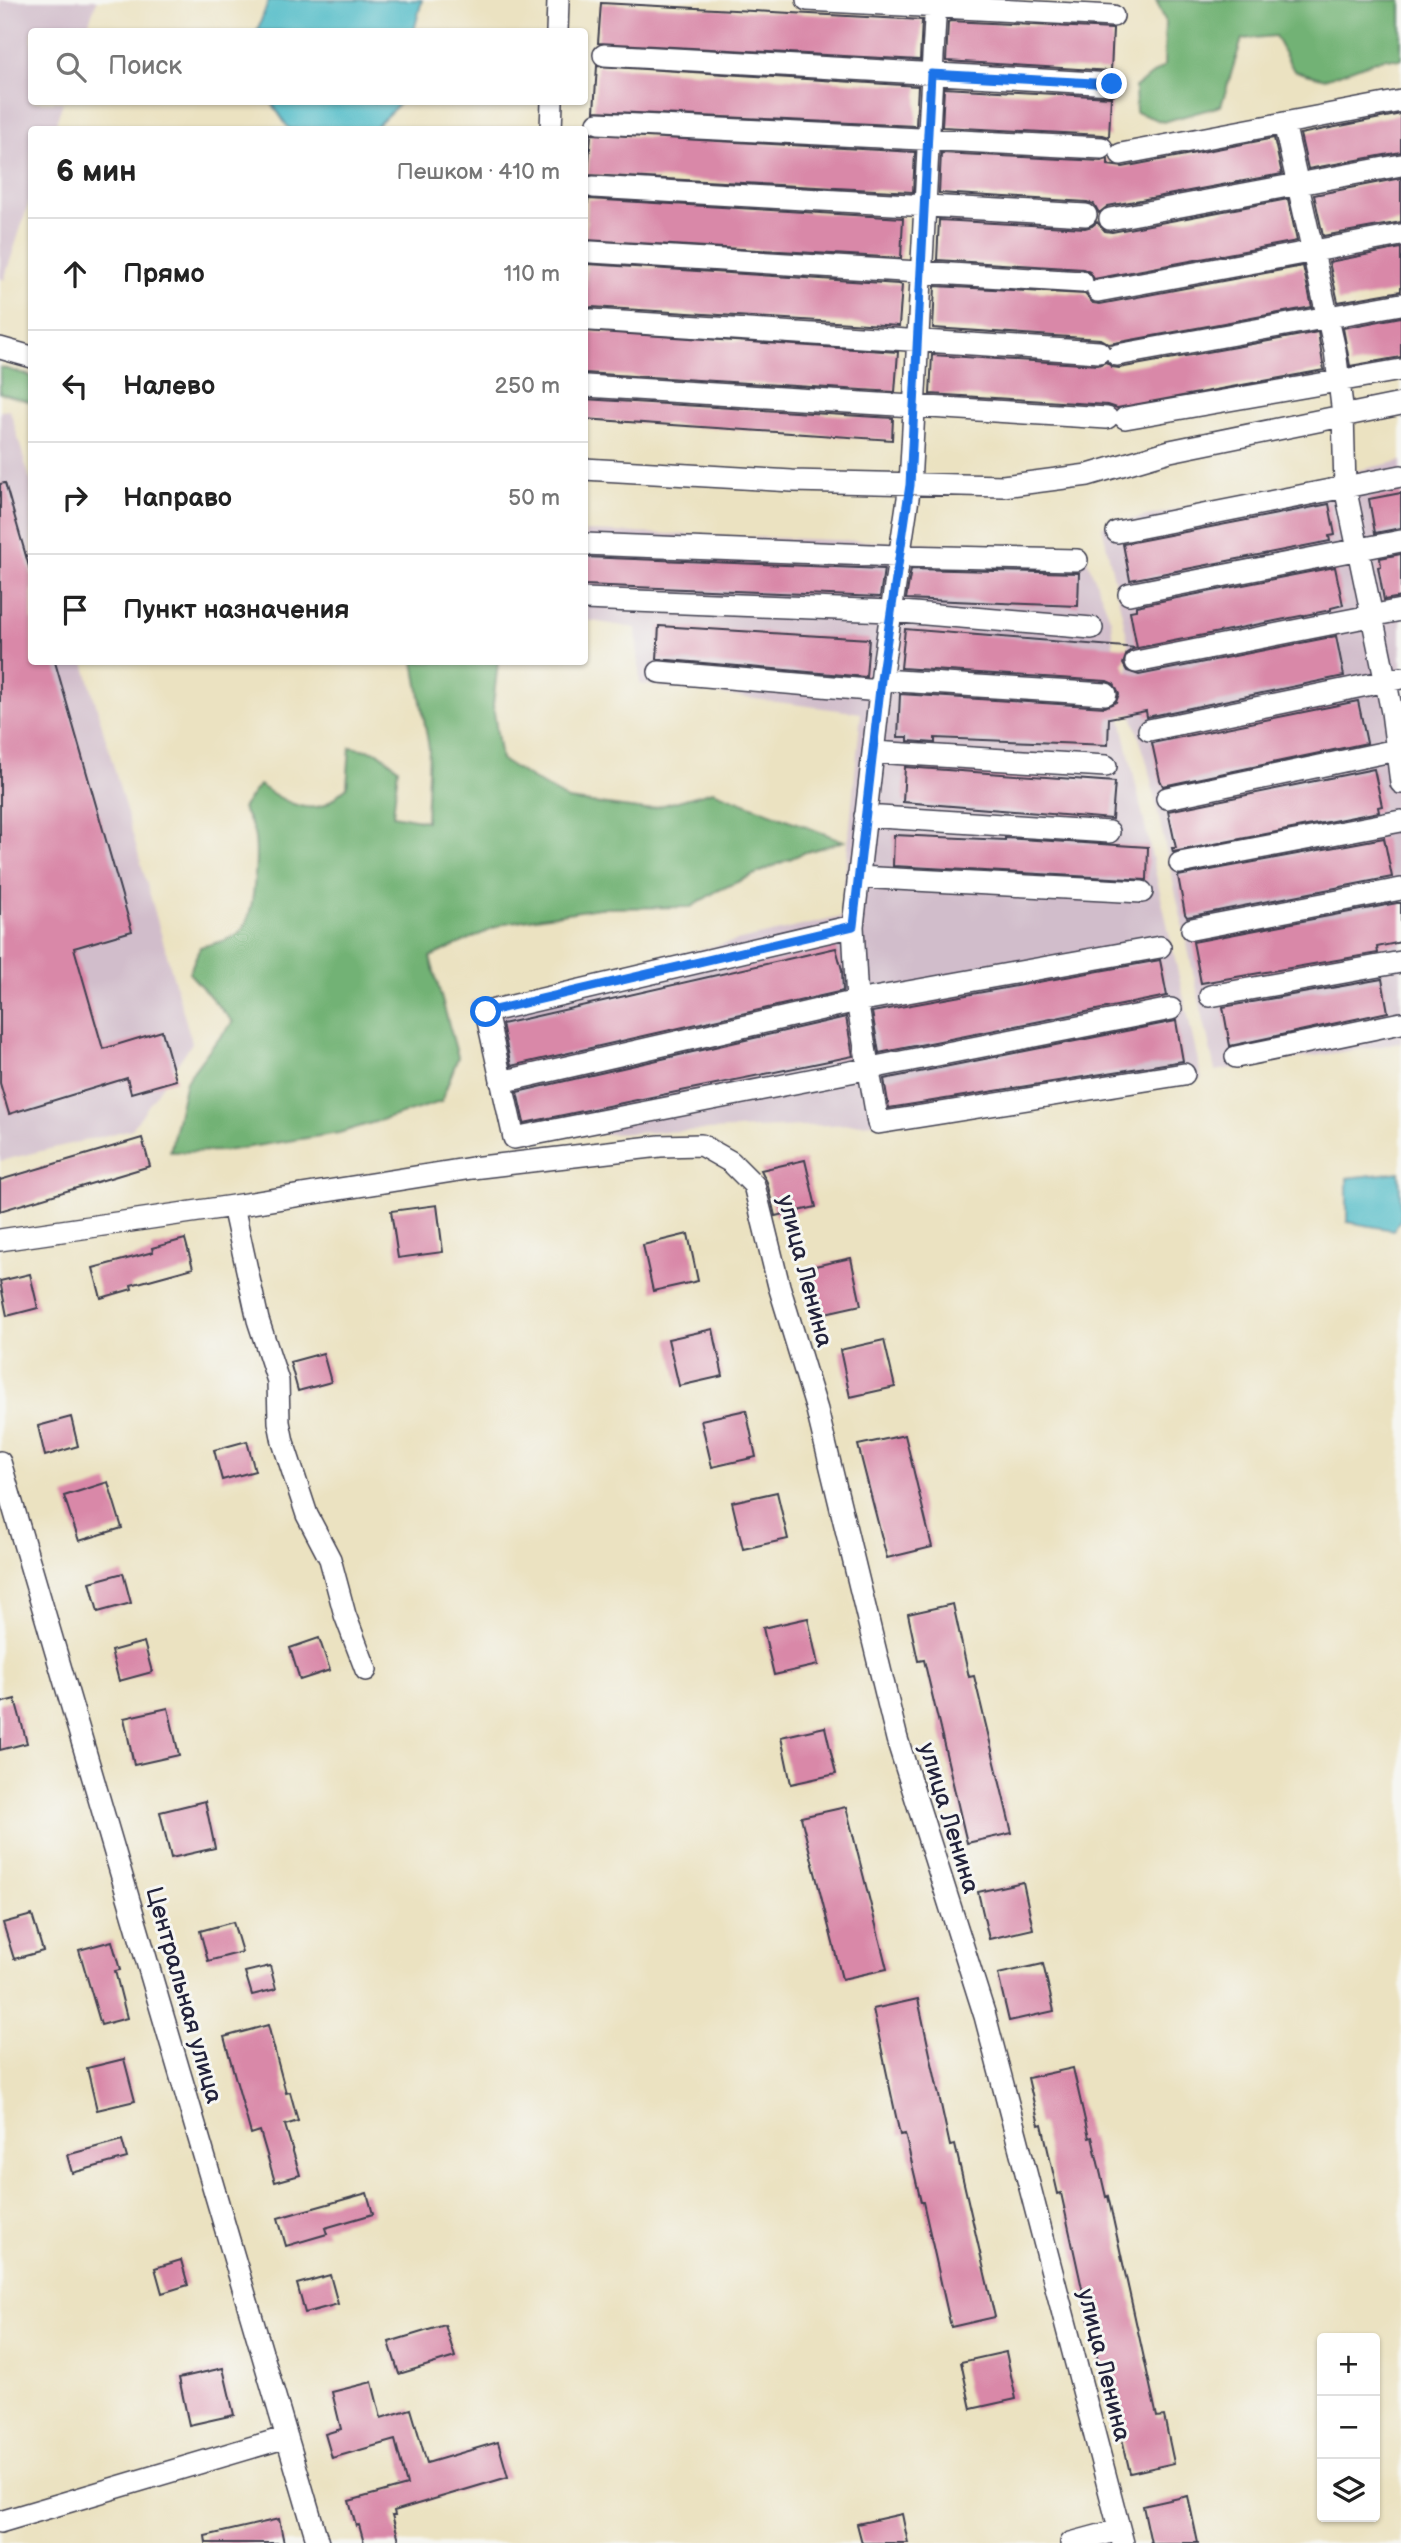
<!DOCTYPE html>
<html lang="ru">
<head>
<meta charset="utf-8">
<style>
  :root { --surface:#fff; --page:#f6f6f6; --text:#222; --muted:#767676; --line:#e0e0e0 }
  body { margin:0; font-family:"Balsamiq Sans",sans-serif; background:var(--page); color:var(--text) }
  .controls { position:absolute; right:21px; bottom:21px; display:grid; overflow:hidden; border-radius:7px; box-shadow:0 2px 5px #0004 }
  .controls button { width:63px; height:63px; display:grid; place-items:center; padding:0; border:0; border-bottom:2px solid var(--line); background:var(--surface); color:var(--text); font:35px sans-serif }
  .stop { position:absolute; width:21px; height:21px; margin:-16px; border:5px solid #1a73e8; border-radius:50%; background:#fff }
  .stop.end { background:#1a73e8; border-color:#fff; box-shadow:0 2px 7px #0008 }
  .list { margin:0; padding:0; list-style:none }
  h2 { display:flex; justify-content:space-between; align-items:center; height:91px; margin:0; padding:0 28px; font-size:30px }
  h2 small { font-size:23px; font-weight:400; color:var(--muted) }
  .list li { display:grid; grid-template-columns:46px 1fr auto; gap:21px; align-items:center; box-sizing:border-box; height:112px; padding:0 28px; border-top:2px solid var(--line) }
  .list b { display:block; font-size:26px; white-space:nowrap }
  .list em { font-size:23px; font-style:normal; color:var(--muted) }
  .icon { flex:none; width:38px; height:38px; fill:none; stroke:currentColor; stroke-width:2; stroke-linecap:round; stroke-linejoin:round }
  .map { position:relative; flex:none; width:1401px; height:2543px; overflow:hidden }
  .search { position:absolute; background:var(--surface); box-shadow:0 2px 5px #0004; left:28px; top:28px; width:560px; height:77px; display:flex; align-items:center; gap:18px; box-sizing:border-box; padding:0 24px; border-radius:7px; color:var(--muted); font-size:26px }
  .panel { position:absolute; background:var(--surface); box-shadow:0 2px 5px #0004; left:28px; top:126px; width:560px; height:539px; border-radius:7px }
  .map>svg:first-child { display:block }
  .industrial { fill:#d1bdcb }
  .forest { fill:#72b275; stroke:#4a6a58; stroke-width:2 }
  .water { fill:#4cbac6; stroke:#376e80; stroke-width:2 }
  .building { fill:#d988a8 }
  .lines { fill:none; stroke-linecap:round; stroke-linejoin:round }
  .minor-casing { stroke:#403f4f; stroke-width:24 }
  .minor { stroke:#fff; stroke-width:21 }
  .route { stroke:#1a73e8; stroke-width:9 }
  .labels { text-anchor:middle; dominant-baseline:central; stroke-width:6; stroke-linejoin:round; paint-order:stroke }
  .street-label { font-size:24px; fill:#22223b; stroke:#f6f6f2 }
</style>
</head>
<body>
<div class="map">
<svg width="1401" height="2543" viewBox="0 0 1401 2543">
  <rect width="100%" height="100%" fill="#f6f6f2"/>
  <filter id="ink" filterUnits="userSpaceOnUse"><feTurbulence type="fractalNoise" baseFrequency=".0143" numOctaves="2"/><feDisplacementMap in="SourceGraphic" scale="14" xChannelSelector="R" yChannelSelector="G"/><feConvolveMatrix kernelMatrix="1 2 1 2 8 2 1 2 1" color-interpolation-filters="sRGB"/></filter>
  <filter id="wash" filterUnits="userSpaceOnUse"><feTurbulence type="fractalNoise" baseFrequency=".00686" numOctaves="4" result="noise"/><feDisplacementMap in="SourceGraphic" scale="28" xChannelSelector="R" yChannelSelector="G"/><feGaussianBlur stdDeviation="1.57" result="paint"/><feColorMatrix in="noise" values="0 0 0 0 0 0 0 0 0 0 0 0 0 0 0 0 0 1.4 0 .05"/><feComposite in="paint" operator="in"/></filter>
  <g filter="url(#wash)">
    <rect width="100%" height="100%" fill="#ebe2c1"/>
    <path class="industrial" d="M0 0H97L86 31 32 32V102H63L54 129 32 130 31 196 4 280 0 278Z
      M10 410 31 483 32 662H84L192 1043 132 1129 0 1161V411Z
      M1401 461V1043L1215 1071 1147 763 1128 702V641L1102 526Z
      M585 531 1083 549 1111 620 1119 710 1202 1079 878 1123 514 1138 470 1002 841 917 861 713 640 684 636 628 585 620Z"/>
    <path class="forest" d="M1156 0H1401V60L1384 58 1325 79 1294 71 1275 36 1242 39 1221 106 1163 122 1136 112 1135 87 1164 66 1165 20Z
      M0 367 31 376V402L0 393Z
      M414 662H498L493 705 501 760 568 800 646 810 713 791 844 841 803 853 717 891 691 907 599 908 505 923 430 957 458 1057 441 1102 339 1133 224 1151 170 1152 186 1081 209 1050 233 1022 189 973 200 947C214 943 230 941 241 931 255 917 258 852 254 833 252 825 246 816 242 808L259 785C276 796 302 814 324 805 332 801 340 792 347 787L350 747 378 752 398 768 393 815 426 821 429 748Z"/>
    <path class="water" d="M269 0H422L414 31H257Z
      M271 102H401L372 130 289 129Z
      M1399 1172 1401 1219 1393 1230 1347 1222V1178Z"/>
    <g id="blocks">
      <path class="building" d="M601 3 922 20 920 60 598 43Z
        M950 21 1113 29 1111 71 946 61 948 22Z
        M597 66 918 86 916 126 594 111Z
        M944 88 1111 97 1109 137 1103 135 942 127Z
        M1401 114V152L1308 169 1300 134Z
        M591 134 915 152 913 192 588 175Z
        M1274 138 1282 174 1108 206 1099 213 1094 204 1087 202 939 193 941 153 1101 161 1108 159V165L1123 167Z
        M1401 178V222L1323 236 1314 195Z
        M588 199 903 218 901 258 586 240Z
        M1288 199 1297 241 1094 279 1090 272 1083 269 937 260 939 220 1085 228 1092 226 1097 222 1105 231 1112 232Z
        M1401 248V291L1338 302 1329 262Z
        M587 264 899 284 902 285 899 326 592 307 584 309Z
        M1303 266 1312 307 1109 344 1100 339 933 328 935 286 1085 294 1093 303 1100 304Z
        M1401 317V357L1350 366 1343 328Z
        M584 331 898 352 895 392 584 373Z
        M1318 332 1324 370 1117 408 1108 405 930 394 932 355 1098 365 1106 362 1112 367 1119 368Z
        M584 399 893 418 892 440 584 419Z
        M5 483 32 577V662H55L132 931 74 948 103 1049 162 1031 176 1080 131 1093 127 1078 9 1114 0 1083V484Z
        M1401 493V528L1375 533 1369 499Z
        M1329 504 1335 535 1329 536 1330 541 1130 580 1123 544Z
        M1401 554V597L1384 600 1378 567 1381 566 1380 558Z
        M584 557 884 569 880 597 584 585Z
        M1335 567 1343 605 1331 608V610L1133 649 1127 653 1123 664 1127 671 1139 675 1336 636 1344 676 1147 717 1146 711 1109 718 1108 745 935 738V743L908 741V737H898L900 694 1105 707 1116 702 1119 694 1114 684 1107 681 901 668 905 629 1137 648 1130 611 1136 610V606Z
        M911 569 1079 573 1078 606 906 599Z
        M659 626 869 639 866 677 657 659Z
        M1358 701 1367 743 1163 786 1160 780 1152 743Z
        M905 767 1115 782 1112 819 903 802Z
        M1374 769 1382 806 1378 807 1379 812 1173 852 1172 848H1176L1168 811Z
        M894 835 1005 840V838L1148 847 1147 880 893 866Z
        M1384 838 1392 877 1187 917 1185 914 1178 876Z
        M1397 903H1401V942L1377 947 1378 953 1201 983 1193 942Z
        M836 948 842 970 843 991 511 1066 502 1024Z
        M1160 960 1167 996 879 1053 872 1012Z
        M1382 979 1388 1012 1230 1046 1223 1007Z
        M846 1017 853 1056 524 1123 517 1092Z
        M1176 1021 1183 1061 889 1108 884 1079Z
        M142 1138 150 1166 0 1211V1180Z
        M805 1160 816 1207 775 1216 767 1182 761 1170Z
        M437 1205 443 1252 398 1258 391 1211Z
        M688 1234 698 1281 653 1291 643 1245Z
        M185 1239 193 1268 131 1285 132 1289 101 1298 93 1268 153 1252 152 1248Z
        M851 1258 861 1305 816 1315 806 1268Z
        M30 1274 38 1308 7 1316 0 1281Z
        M713 1329 723 1376 679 1386 668 1339Z
        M884 1340 895 1387 850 1397 840 1350Z
        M323 1353 331 1382 298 1391 290 1362Z
        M746 1410 756 1457 712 1467 701 1420Z
        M71 1417 78 1446 45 1456 38 1426Z
        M905 1435 932 1547 887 1558 858 1445Z
        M247 1441 255 1471 222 1480 214 1450Z
        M108 1482 122 1528 79 1541 64 1496Z
        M777 1492 788 1539 743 1549 732 1502Z
        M123 1573 131 1603 98 1612 90 1582Z
        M953 1604 969 1677 974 1676 1012 1833 967 1843 924 1660 918 1661 908 1614Z
        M808 1618 818 1665 774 1675 763 1628Z
        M319 1638 330 1670 300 1680 290 1648Z
        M144 1642 152 1672 119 1681 111 1651Z
        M15 1699 27 1743 0 1750V1703Z
        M168 1708 179 1755 134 1765 124 1718Z
        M825 1727 836 1774 791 1784 781 1737Z
        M205 1801 215 1848 171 1858 160 1812Z
        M846 1807 887 1969 842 1979 801 1817Z
        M1023 1882 1033 1929 989 1939 978 1892Z
        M32 1915 43 1951 14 1959 3 1923Z
        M233 1922 242 1952 208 1961 200 1931Z
        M112 1941 120 1970 115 1971 127 2018 101 2025 79 1950Z
        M1043 1964 1054 2011 1009 2021 998 1974Z
        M270 1966 276 1989 252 1995 245 1972Z
        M918 1999 950 2146 955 2145 995 2317 951 2327 923 2202H921L905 2134 900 2135 873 2009Z
        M268 2025 286 2093 290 2092 298 2121 285 2125 300 2175 275 2182 260 2131 251 2134 224 2037Z
        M124 2059 135 2101 97 2110 87 2068Z
        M1073 2068 1089 2138 1092 2137 1106 2197 1108 2196 1157 2417 1164 2416 1174 2463 1130 2473 1112 2395 1106 2397 1061 2193 1058 2194 1042 2124 1039 2125 1028 2078Z
        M122 2140 127 2158 72 2173 67 2155Z
        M367 2193 373 2214 325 2228 327 2234 286 2246 278 2218Z
        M181 2260 188 2285 162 2293 155 2268Z
        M330 2275 338 2304 305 2313 297 2284Z
        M445 2325 455 2357 399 2374 389 2342Z
        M1006 2352 1016 2399 971 2409 961 2362Z
        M223 2368 234 2415 189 2425 179 2378Z
        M372 2382 381 2418 411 2409 427 2463 498 2442 508 2477 394 2511 395 2515H392L400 2543H364L359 2525 356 2526 349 2501 407 2485 395 2440 332 2458 325 2434 341 2429 332 2392Z
        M1188 2496 1198 2543H1151L1143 2506Z
        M902 2514 908 2543H862L857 2524Z
        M279 2519 284 2543H206L205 2536Z"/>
    </g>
  </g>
  <g filter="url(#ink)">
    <use href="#blocks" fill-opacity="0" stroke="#403f4f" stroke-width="2"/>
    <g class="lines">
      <defs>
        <path id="minor" d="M807 0 1113 16
          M936 0 910 485 883 666 853 926 857 1001 878 1123 1184 1074
          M557 32 558 0
          M604 55 1112 84
          M598 123 1102 148
          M1284 123 1335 350 1343 414 1345 487 1392 712 1401 783
          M551 130 552 102
          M1121 154 1401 101
          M593 187 1086 215
          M1110 219 1401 165
          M591 252 1082 282
          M1098 291 1401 235
          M591 320 1099 352
          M0 348 32 357
          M1117 355 1401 304
          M586 386 1107 418
          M1125 418 1401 370
          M584 469 792 481 1003 486 1088 475 1170 451 1401 404
          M1117 532 1401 476
          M584 544 898 556 1077 560
          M1129 594 1401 541
          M584 599 890 611 1092 628
          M1136 662 1401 610
          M659 672 880 691
          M881 680 1106 694
          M1149 730 1401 678
          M873 752 1106 766
          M1167 798 1401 749
          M865 816 1109 832
          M1180 863 1401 821
          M858 877 1142 892
          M853 926 486 1012 514 1138 1171 1009
          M1192 929 1401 889
          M1210 996 1401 962
          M1236 1057 1401 1023
          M501 1082 857 1001 1160 947
          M233 1206 258 1320 278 1381 279 1422 283 1442 307 1515 330 1559 345 1615 366 1670
          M0 1240 233 1206 472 1168 660 1146 701 1145 731 1162 754 1185 779 1286 817 1410 897 1739 985 2016 1123 2543
          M0 1462 318 2543
          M0 2522 287 2437
          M1071 2543 1119 2530"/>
      </defs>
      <use href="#minor" class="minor-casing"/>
      <use href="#minor" class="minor"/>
    </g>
  </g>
  <g class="lines" filter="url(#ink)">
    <path class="route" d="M486 1012 853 926 881 680 910 485 931 74 1112 84"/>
  </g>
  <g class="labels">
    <g class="street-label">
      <text transform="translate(805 1271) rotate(75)">улица Ленина</text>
      <text transform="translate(949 1818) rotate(73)">улица Ленина</text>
      <text transform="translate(184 1995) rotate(74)">Центральная улица</text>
      <text transform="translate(1104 2365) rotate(76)">улица Ленина</text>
    </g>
  </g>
</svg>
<div class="controls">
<button>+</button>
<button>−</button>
<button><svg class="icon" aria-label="layers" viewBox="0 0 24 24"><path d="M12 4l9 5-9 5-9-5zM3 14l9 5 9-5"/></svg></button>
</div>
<div class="stop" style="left:486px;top:1012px"></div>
<div class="stop end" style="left:1112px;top:84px"></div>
<div class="search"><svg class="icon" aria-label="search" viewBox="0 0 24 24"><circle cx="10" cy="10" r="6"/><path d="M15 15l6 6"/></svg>Поиск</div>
<section class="panel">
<h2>6 мин<small>Пешком · 410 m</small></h2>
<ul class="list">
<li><svg class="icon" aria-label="ahead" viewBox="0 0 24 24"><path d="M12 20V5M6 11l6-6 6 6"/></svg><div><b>Прямо</b></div><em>110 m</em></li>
<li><svg class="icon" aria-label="left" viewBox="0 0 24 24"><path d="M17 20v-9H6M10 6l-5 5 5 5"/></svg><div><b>Налево</b></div><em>250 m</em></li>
<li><svg class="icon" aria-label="right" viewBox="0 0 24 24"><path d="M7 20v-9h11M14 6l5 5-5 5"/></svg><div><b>Направо</b></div><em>50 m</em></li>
<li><svg class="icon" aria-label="arrive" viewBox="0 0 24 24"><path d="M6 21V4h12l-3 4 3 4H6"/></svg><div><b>Пункт назначения</b></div></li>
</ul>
</section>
</div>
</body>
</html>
